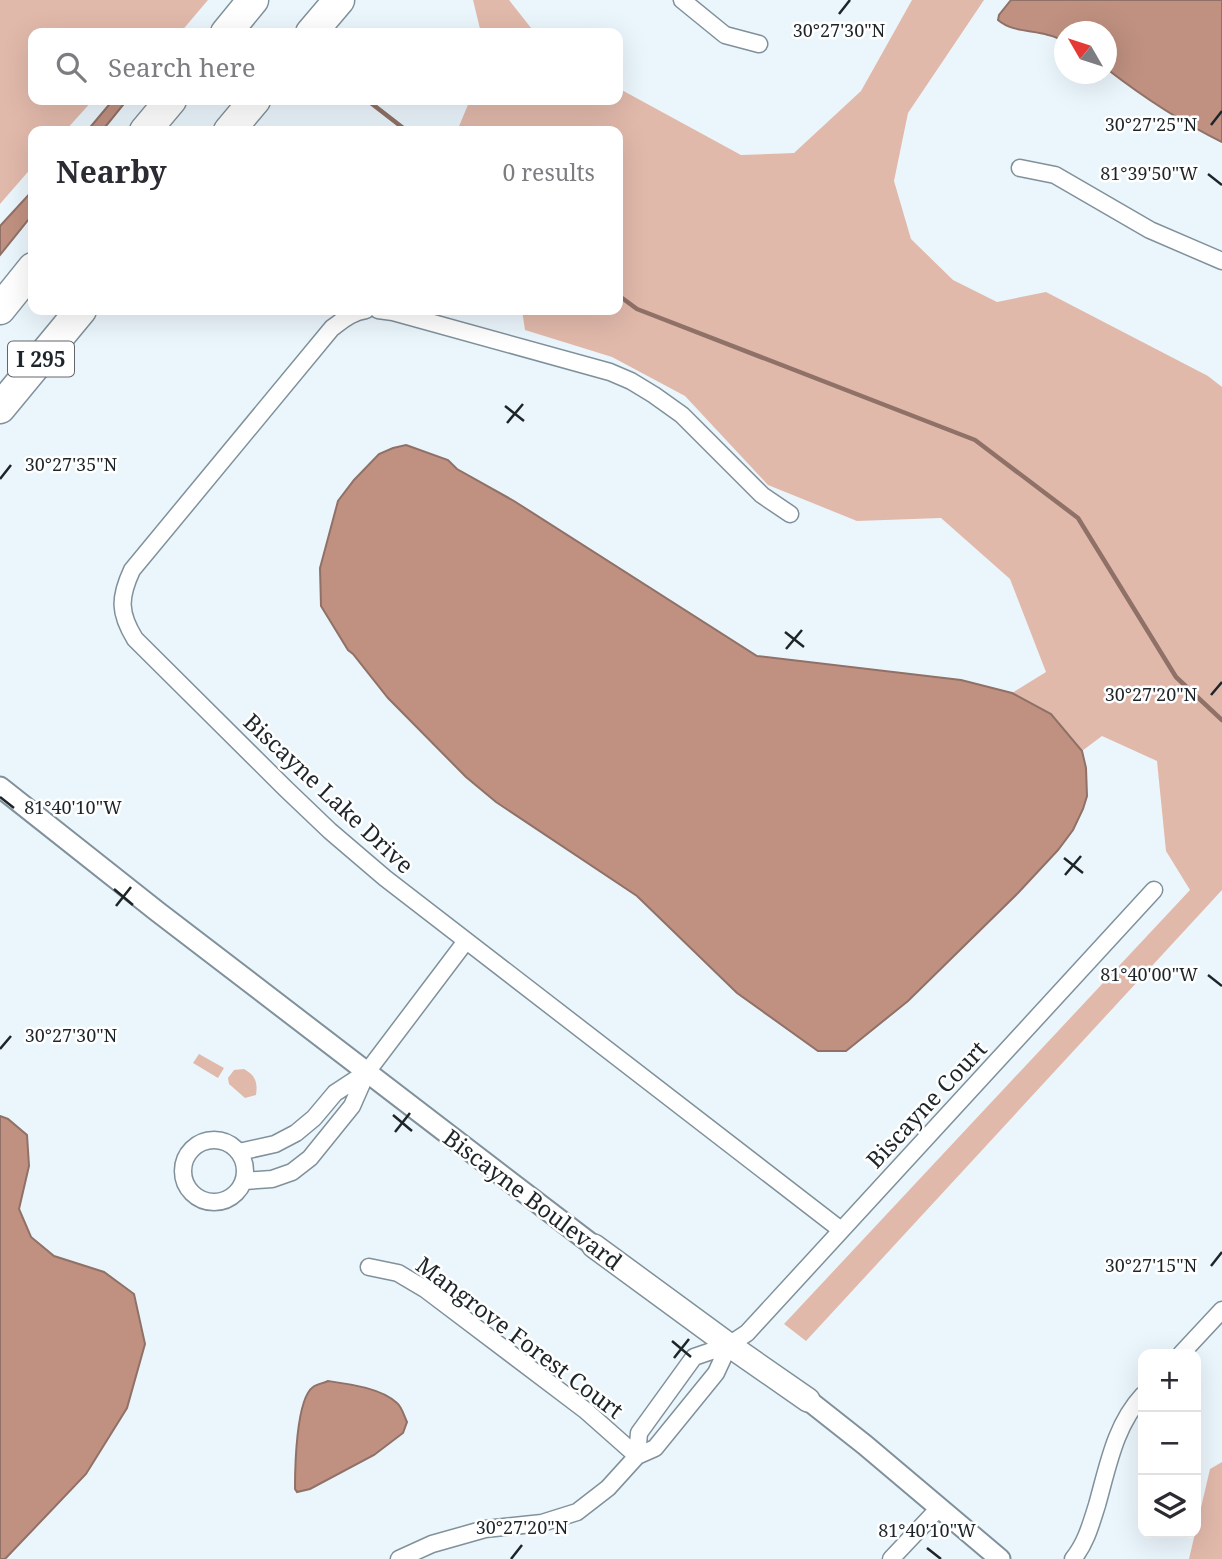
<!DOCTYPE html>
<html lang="en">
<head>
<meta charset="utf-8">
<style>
  :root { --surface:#fff; --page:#f7f7f7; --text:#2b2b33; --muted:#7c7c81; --line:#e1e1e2 }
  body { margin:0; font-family:"Noto Serif",serif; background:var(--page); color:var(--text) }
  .controls { position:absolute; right:21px; bottom:21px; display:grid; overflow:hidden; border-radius:14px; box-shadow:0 7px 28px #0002 }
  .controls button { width:63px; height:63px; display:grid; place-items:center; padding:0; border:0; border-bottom:2px solid var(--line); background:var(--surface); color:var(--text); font:35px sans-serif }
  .compass { position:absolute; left:1054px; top:21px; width:63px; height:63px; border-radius:50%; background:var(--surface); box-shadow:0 7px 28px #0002; rotate:309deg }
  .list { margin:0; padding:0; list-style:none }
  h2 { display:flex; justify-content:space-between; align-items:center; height:91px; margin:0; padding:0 28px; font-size:30px }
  h2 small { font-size:23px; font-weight:400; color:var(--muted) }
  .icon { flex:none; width:38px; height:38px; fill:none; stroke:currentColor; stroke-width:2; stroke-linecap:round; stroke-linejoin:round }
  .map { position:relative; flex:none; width:1222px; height:1559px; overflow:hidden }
  .search { position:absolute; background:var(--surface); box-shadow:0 7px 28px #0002; left:28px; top:28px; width:595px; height:77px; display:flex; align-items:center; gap:18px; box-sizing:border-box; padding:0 24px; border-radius:14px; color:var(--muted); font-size:26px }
  .panel { position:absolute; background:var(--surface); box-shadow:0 7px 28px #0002; left:28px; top:126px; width:595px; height:189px; border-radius:14px }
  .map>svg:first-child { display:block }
  .green { fill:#e1b9ab }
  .water { fill:#c09181; stroke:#8f7167; stroke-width:2 }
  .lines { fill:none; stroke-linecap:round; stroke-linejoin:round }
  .stream { stroke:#8f7167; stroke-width:4.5 }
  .minor-casing { stroke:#80919b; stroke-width:19 }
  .tertiary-casing { stroke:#80919b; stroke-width:23 }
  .secondary-casing { stroke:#80919b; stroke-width:26 }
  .motorway-casing { stroke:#80919b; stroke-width:33 }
  .minor { stroke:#fff; stroke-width:16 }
  .tertiary { stroke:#fff; stroke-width:19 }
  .secondary { stroke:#fff; stroke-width:23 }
  .motorway { stroke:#fff; stroke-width:30 }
  .ticks { fill:none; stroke:#1e2529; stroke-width:2.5 }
  .labels { text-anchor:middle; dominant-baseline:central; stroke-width:5; stroke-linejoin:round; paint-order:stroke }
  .shield { fill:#fff; stroke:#626669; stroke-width:2 }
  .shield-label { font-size:21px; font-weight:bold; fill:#1e2529 }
  .street-label { font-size:23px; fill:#1e2529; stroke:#fff }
  .ticks-label { font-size:18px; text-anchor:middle; fill:#1e2529; stroke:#fff; stroke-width:5; stroke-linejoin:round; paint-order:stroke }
</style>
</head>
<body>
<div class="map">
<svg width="1222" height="1559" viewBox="0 0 1222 1559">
  <rect width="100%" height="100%" fill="#ebf6fc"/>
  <path class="green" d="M0 0H208L180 33H33V100H93L65 131H33V166L0 204Z
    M473 0H509L535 33H481Z
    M912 0H984L908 113 894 181 911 239 953 280 997 302 1046 292 1208 376 1222 387V890L806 1341 784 1324 1190 890 1166 851 1157 761 1102 736 1082 751 1051 714 1012 693 1046 672 1010 579 941 518 857 521 768 485 685 396 612 357 525 330 522 310H618V131H457L470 100H618V88L741 155 794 153 861 91Z
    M199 1054 224 1068 218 1078 193 1063Z
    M244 1069C255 1075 258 1082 256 1095L245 1098 229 1084 228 1078 234 1070Z
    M1222 1462V1559H1189L1210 1469Z"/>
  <path class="water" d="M1011 0H1222V142C1181 122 1143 97 1107 69L1106 32H1064V41C1059 39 1054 36 1048 35 1031 30 1012 32 998 20L999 15Z
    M113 100H127L102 131H87Z
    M33 190V214L0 255V226Z
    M406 445 448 460 457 469 514 501 757 656 961 680 1012 693 1051 714 1082 751 1086 768 1087 796 1083 809 1073 830 1058 850 1018 893 908 1001 846 1051H818L737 993 637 896 496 802 466 777 388 698 353 654 348 650 321 606 320 568 338 501 354 480 379 454 393 448Z
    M0 1116 8 1119 27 1135 29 1166 19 1209 31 1237 54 1256 104 1272 134 1294 145 1344 127 1408 86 1474 5 1559H0Z
    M328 1381C349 1384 381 1388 397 1403 402 1407 404 1416 407 1422L403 1433 374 1455 310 1489 297 1492 295 1489C295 1468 296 1399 313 1387 317 1384 324 1383 328 1381Z"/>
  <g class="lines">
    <path class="stream" d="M367 100 407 131
      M618 295 637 309 975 440 1078 518 1176 677 1222 720"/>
    <defs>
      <path id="minor" d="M682 0 725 35 759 44
        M1020 168 1055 175 1150 230 1222 261
        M366 310C352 312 343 320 332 328L132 570C119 598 119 613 135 639L286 789 330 831 385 878 841 1230
        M378 310 393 312 610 372 631 381 654 395 682 415 762 495 790 514
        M183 1171a31 31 0 1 1 62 0a31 31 0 1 1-62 0Z
        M239 1152 275 1144 296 1133 314 1118 335 1093 367 1072
        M244 1181 272 1179 292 1172 310 1158 352 1106 367 1072 466 941
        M369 1267 398 1273 425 1289 585 1410 637 1456
        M1181 1354 1222 1310
        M637 1456 639 1433 694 1357 729 1345 747 1333 1154 890
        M399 1559 432 1544 485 1529 542 1523 577 1512 608 1488 637 1456 655 1448 716 1373 729 1345
        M891 1559 939 1508
        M1073 1559C1086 1543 1091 1524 1097 1505 1108 1466 1115 1425 1143 1395"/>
      <path id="tertiary" d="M0 787 158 912 594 1246
        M808 1400 865 1445 1000 1559"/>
      <path id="secondary" d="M594 1246 729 1345 808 1400"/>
      <path id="motorway" d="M226 33 253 0
        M311 33 339 0
        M145 131 171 100
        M229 131 255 100
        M0 309 33 268
        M0 408 81 310"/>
    </defs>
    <use href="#minor" class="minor-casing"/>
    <use href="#tertiary" class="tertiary-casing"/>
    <use href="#secondary" class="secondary-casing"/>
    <use href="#motorway" class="motorway-casing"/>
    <use href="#minor" class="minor"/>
    <use href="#tertiary" class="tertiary"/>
    <use href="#secondary" class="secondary"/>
    <use href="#motorway" class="motorway"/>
  </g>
  <path class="ticks" d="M839 14 850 0M1211 125 1222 111M1208 174 1222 185M505 406 524 421M507 423 523 404M0 479 11 465M785 632 804 647M786 649 802 630M1211 695 1222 682M0 797 14 808M1064 858 1083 873M1065 875 1081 856M114 889 133 905M116 906 131 887M1208 975 1222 986M0 1049 11 1036M393 1115 412 1131M395 1132 410 1113M1211 1266 1222 1252M672 1341 691 1357M674 1358 689 1339M927 1548 941 1559M511 1559 522 1545"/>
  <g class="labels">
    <rect class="shield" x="8" y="341.5" width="66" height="35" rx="5"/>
    <g class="shield-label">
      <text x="41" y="359">I 295</text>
    </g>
    <g class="street-label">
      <text transform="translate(329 793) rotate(43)">Biscayne Lake Drive</text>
      <text transform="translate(926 1104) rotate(-47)">Biscayne Court</text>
      <text transform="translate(533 1199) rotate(37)">Biscayne Boulevard</text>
      <text transform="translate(520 1337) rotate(37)">Mangrove Forest Court</text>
    </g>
  </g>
  <g class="ticks-label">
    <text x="839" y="37">30°27'30"N</text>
    <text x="1151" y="131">30°27'25"N</text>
    <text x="1149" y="180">81°39'50"W</text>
    <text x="71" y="471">30°27'35"N</text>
    <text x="1151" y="701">30°27'20"N</text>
    <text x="73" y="814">81°40'10"W</text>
    <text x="1149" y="981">81°40'00"W</text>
    <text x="71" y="1042">30°27'30"N</text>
    <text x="1151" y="1272">30°27'15"N</text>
    <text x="522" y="1534">30°27'20"N</text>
    <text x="927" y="1537">81°40'10"W</text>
  </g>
</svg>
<div class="controls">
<button>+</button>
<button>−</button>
<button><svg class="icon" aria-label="layers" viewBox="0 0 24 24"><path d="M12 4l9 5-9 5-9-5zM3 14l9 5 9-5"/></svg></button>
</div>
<svg class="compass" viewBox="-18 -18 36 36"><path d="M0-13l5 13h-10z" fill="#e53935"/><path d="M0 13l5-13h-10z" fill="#7c7c81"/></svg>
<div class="search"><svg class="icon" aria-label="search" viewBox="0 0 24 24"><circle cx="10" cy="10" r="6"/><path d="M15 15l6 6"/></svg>Search here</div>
<section class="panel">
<h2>Nearby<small>0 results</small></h2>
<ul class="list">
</ul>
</section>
</div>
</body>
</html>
